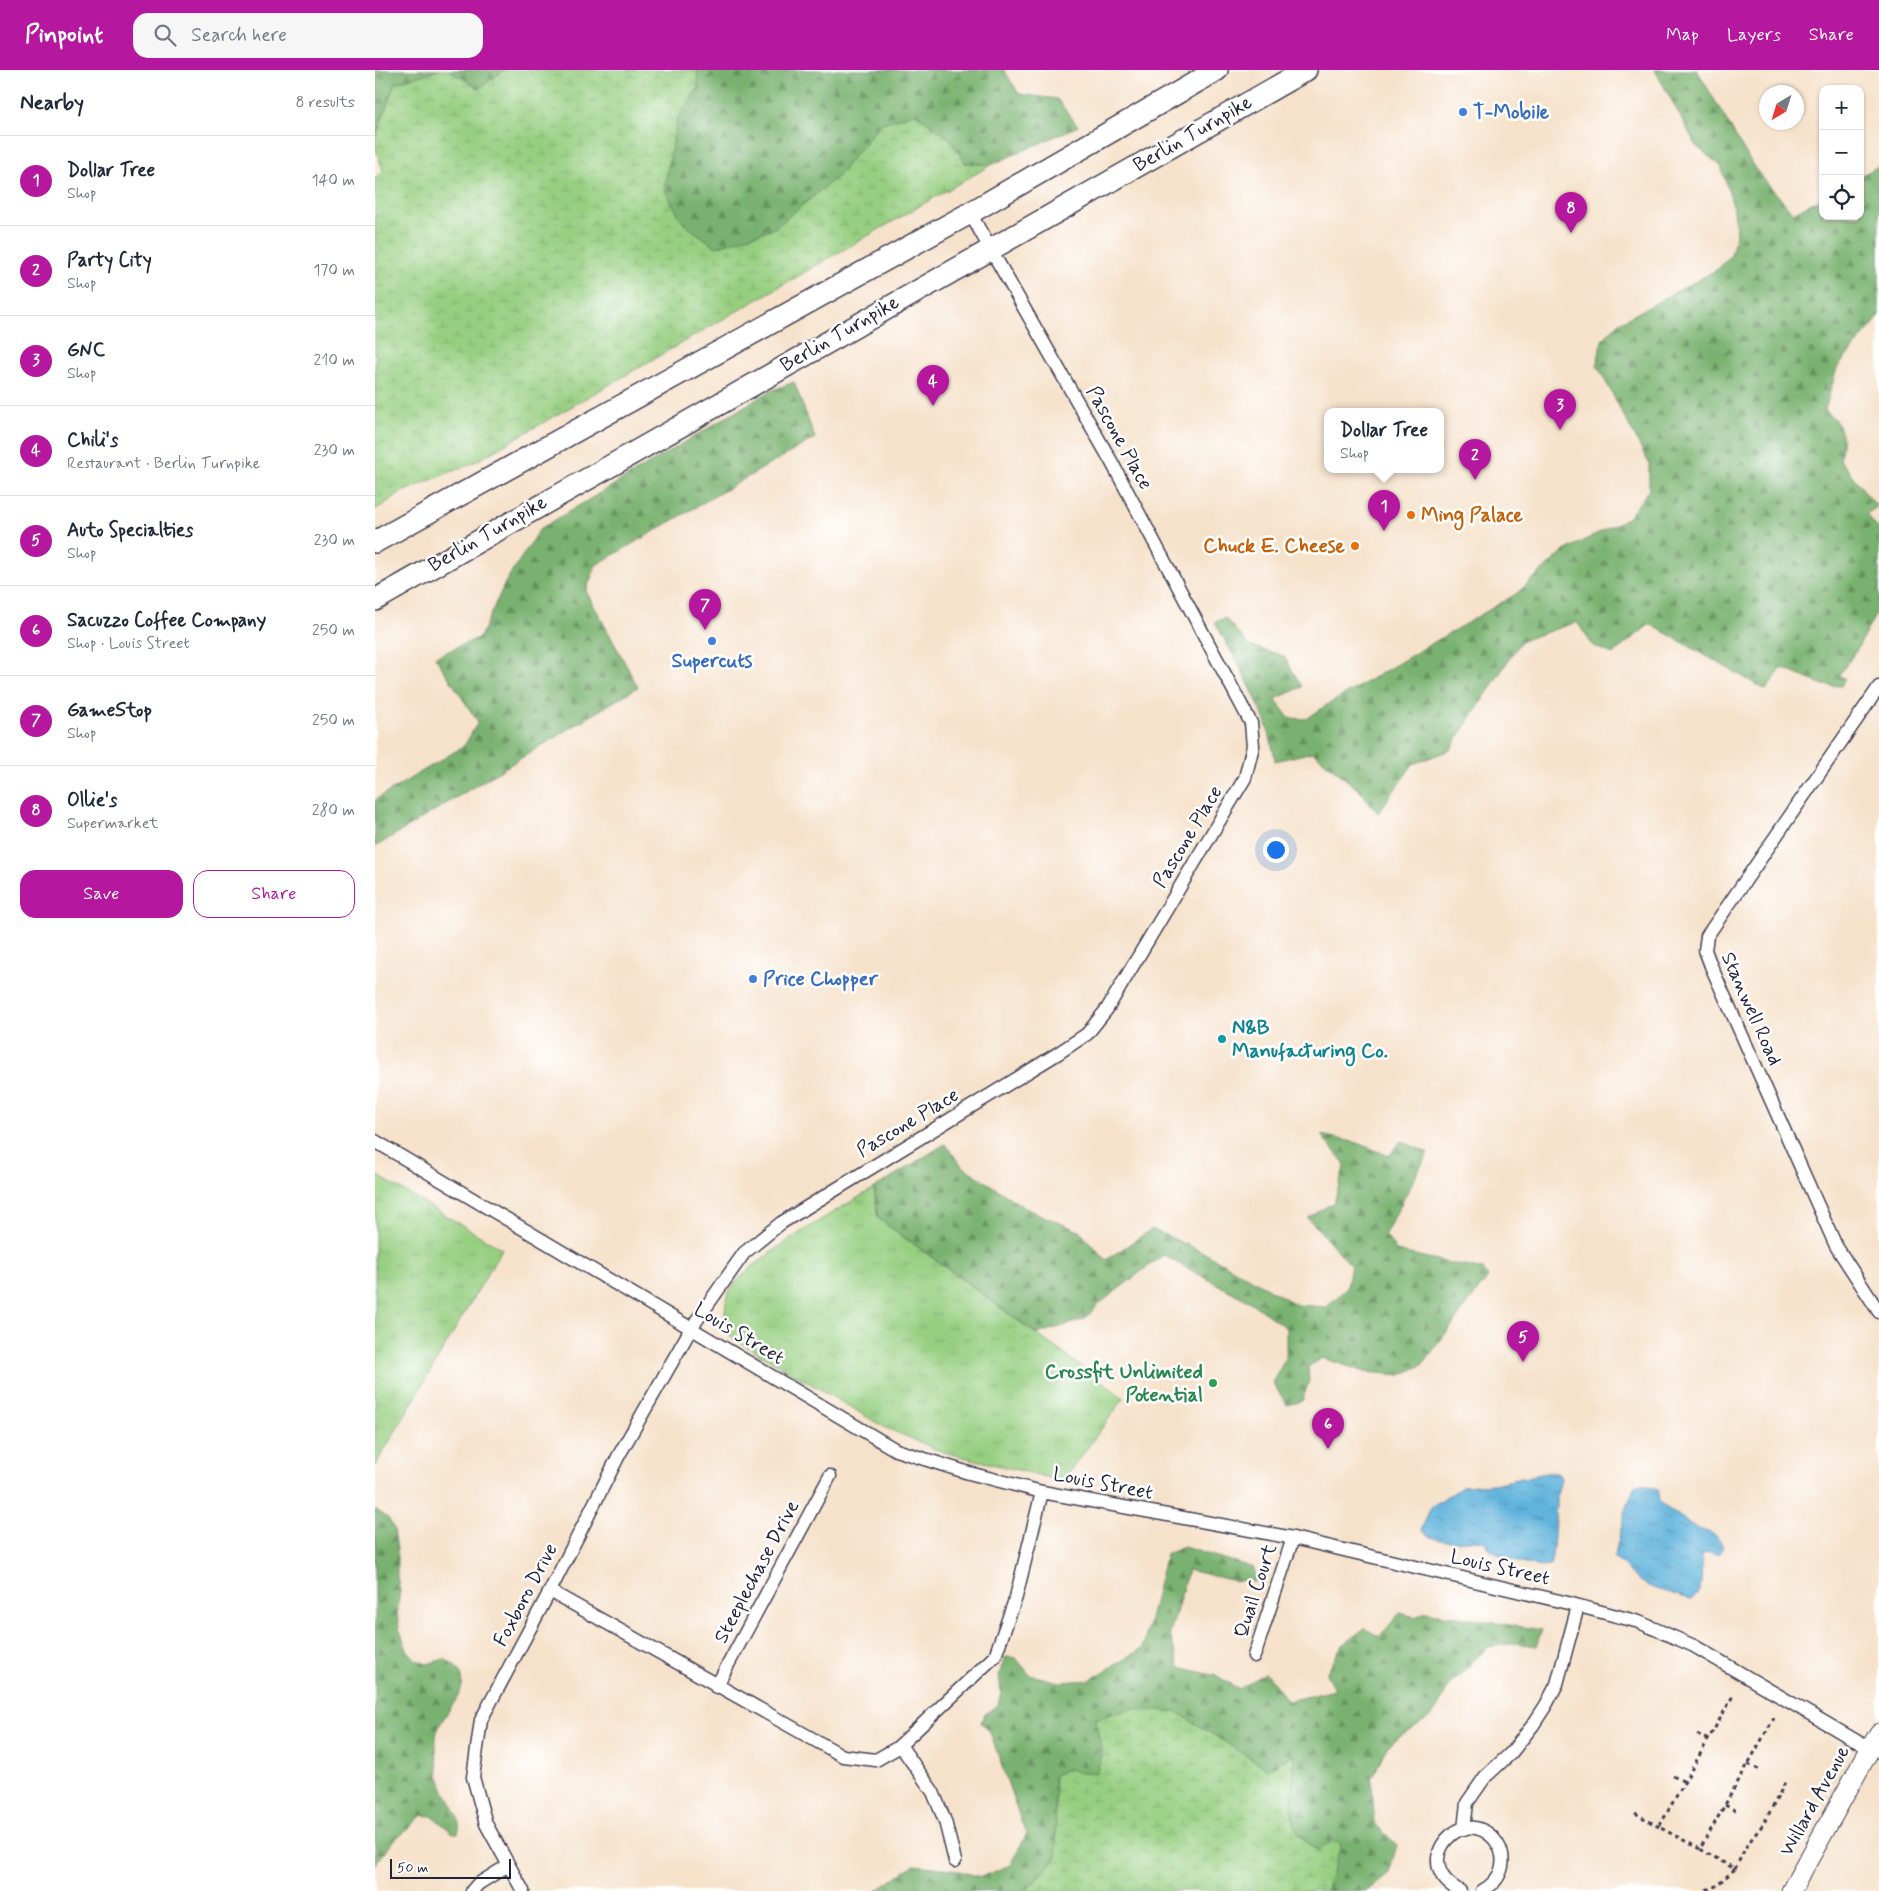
<!DOCTYPE html>
<html lang="en">
<head>
<meta charset="utf-8">
<style>
  :root { --surface:#fff; --page:#f6f6f7; --text:#1f2937; --muted:#747a83; --line:#e0e1e3; --accent:#b5179e }
  body { margin:0; font-family:Mynerve,sans-serif; background:var(--page); color:var(--text) }
  .controls { position:absolute; right:15px; top:15px; display:grid; overflow:hidden; border-radius:10px; box-shadow:0 1px 4px #0004 }
  .controls button { width:45px; height:45px; display:grid; place-items:center; padding:0; border:0; border-bottom:1px solid var(--line); background:var(--surface); color:var(--text); font:25px sans-serif }
  .compass { position:absolute; left:1384px; top:15px; width:45px; height:45px; border-radius:50%; background:var(--surface); box-shadow:0 1px 4px #0004; rotate:218deg }
  .scale { position:absolute; left:15px; bottom:12px; width:121px; box-sizing:border-box; padding-left:5px; border:2px solid #22223b; border-top:0; font-size:14px; line-height:18px; white-space:nowrap; color:#22223b; -webkit-text-stroke:4px #fff; paint-order:stroke }
  .you { position:absolute; left:900px; top:779px; width:18px; height:18px; margin:-12px; border:4px solid #fff; border-radius:50%; background:#1a73e8; box-shadow:0 0 0 8px #1a73e833 }
  .badge { display:grid; place-items:center; width:32px; height:32px; border-radius:50%; background:var(--accent); color:#fff; font-size:16px; font-weight:700 }
  .pin { position:absolute; translate:-50% -41px; filter:drop-shadow(0 1px 2px #0008) }
  .pin::after { content:''; position:absolute; top:26px; width:18px; height:15px; background:inherit; clip-path:polygon(0 0,100% 0,50% 100%) }
  .popup { position:absolute; left:949px; top:338px; width:120px; height:65px; box-sizing:border-box; display:grid; place-content:center; border-radius:10px; background:var(--surface); filter:drop-shadow(0 1px 4px #0005); font-size:16px; white-space:nowrap; color:var(--muted) }
  .popup b { font-size:19px; color:var(--text) }
  .popup::after { content:''; position:absolute; left:50%; top:100%; margin-left:-10px; border:10px solid transparent; border-top-color:var(--surface) }
  .list { margin:0; padding:0; list-style:none }
  h2 { display:flex; justify-content:space-between; align-items:center; height:65px; margin:0; padding:0 20px; font-size:21px }
  h2 small { font-size:16px; font-weight:400; color:var(--muted) }
  .list li { display:grid; grid-template-columns:32px 1fr auto; gap:15px; align-items:center; box-sizing:border-box; height:90px; padding:0 20px; border-top:1px solid var(--line) }
  .list b { display:block; font-size:19px; white-space:nowrap }
  .list p { margin:0; font-size:16px; white-space:nowrap; color:var(--muted) }
  .list em { font-size:16px; font-style:normal; color:var(--muted) }
  .actions { display:flex; gap:10px; padding:15px 20px }
  .actions a { flex:1; padding:11px 0; border:1px solid var(--accent); border-radius:15px; text-align:center; font-size:18px; color:var(--accent) }
  .actions .main { background:var(--accent); color:#fff }
  .icon { flex:none; width:28px; height:28px; fill:none; stroke:currentColor; stroke-width:2; stroke-linecap:round; stroke-linejoin:round }
  .map { position:relative; flex:none; width:1504px; height:1821px; overflow:hidden }
  header { display:flex; align-items:center; gap:30px; box-sizing:border-box; height:70px; padding:0 25px; background:var(--accent); color:#fff }
  header strong { font-size:24px }
  nav { display:flex; gap:28px; margin-inline-start:auto; font-size:18px }
  .search { width:350px; height:45px; background:var(--page); display:flex; align-items:center; gap:12px; box-sizing:border-box; padding:0 18px; border-radius:15px; color:var(--muted); font-size:19px }
  main { display:flex }
  aside { flex:1; background:var(--surface) }
  .map>svg:first-child { display:block }
  .grass { fill:url(#grass-tufts); stroke:#5c785e }
  .forest { fill:url(#forest-firs); stroke:#4e6a55 }
  .wetland { fill:url(#wetland-marsh); stroke:#5c785e }
  .water { fill:url(#water-ripples); stroke:#416a8c }
  .lines { fill:none; stroke-linecap:round; stroke-linejoin:round }
  .minor-casing { stroke:#423f51; stroke-width:15 }
  .secondary-casing { stroke:#423f51; stroke-width:21 }
  .trunk-casing { stroke:#423f51; stroke-width:24 }
  .path { stroke:#423f51; stroke-width:3; stroke-dasharray:4 4; stroke-linecap:butt }
  .minor { stroke:#fff; stroke-width:12 }
  .secondary { stroke:#fff; stroke-width:19 }
  .trunk { stroke:#fff; stroke-width:21 }
  .shop-dot { fill:#3f7fe0; stroke:#fff; stroke-width:2 }
  .food-dot { fill:#e8710a; stroke:#fff; stroke-width:2 }
  .culture-dot { fill:#0f9aa8; stroke:#fff; stroke-width:2 }
  .leisure-dot { fill:#2e9e5b; stroke:#fff; stroke-width:2 }
  .labels { text-anchor:middle; dominant-baseline:central; stroke-width:5; stroke-linejoin:round; paint-order:stroke }
  .shop-label { font-size:20px; font-weight:bold; fill:#366cbe; stroke:#fff; text-anchor:start }
  .street-label { font-size:20px; fill:#22223b; stroke:#fff }
  .food-label { font-size:20px; font-weight:bold; fill:#c56008; stroke:#fff; text-anchor:start }
  .culture-label { font-size:20px; font-weight:bold; fill:#0d838f; stroke:#fff; text-anchor:start }
  .leisure-label { font-size:20px; font-weight:bold; fill:#27864d; stroke:#fff; text-anchor:end }
</style>
</head>
<body>
<header>
<strong>Pinpoint</strong>
<div class="search"><svg class="icon" aria-label="search" viewBox="0 0 24 24"><circle cx="10" cy="10" r="6"/><path d="M15 15l6 6"/></svg>Search here</div>
<nav><a>Map</a><a>Layers</a><a>Share</a></nav>
</header>
<main>
<aside>
<h2>Nearby<small>8 results</small></h2>
<ul class="list">
<li><span class="badge">1</span><div><b>Dollar Tree</b><p>Shop</p></div><em>140 m</em></li>
<li><span class="badge">2</span><div><b>Party City</b><p>Shop</p></div><em>170 m</em></li>
<li><span class="badge">3</span><div><b>GNC</b><p>Shop</p></div><em>210 m</em></li>
<li><span class="badge">4</span><div><b>Chili's</b><p>Restaurant · Berlin Turnpike</p></div><em>230 m</em></li>
<li><span class="badge">5</span><div><b>Auto Specialties</b><p>Shop</p></div><em>230 m</em></li>
<li><span class="badge">6</span><div><b>Sacuzzo Coffee Company</b><p>Shop · Louis Street</p></div><em>250 m</em></li>
<li><span class="badge">7</span><div><b>GameStop</b><p>Shop</p></div><em>250 m</em></li>
<li><span class="badge">8</span><div><b>Ollie's</b><p>Supermarket</p></div><em>280 m</em></li>
</ul>
<div class="actions"><a class="main">Save</a><a>Share</a></div>
</aside>
<div class="map">
<svg width="1504" height="1821" viewBox="0 0 1504 1821">
  <defs>
    <pattern id="grass-tufts" width="24" height="20" patternUnits="userSpaceOnUse" patternTransform="scale(1.25)"><rect width="24" height="20" fill="#97cf81"/><path d="M3 7l-1-3M5 7V3M7 7l1-3M15 17l-1-3M17 17v-4M19 17l1-3" fill="none" stroke="#82b170"/></pattern>
    <pattern id="forest-firs" width="22" height="20" patternUnits="userSpaceOnUse" patternTransform="scale(1.25)"><rect width="22" height="20" fill="#79b26f"/><path d="M5 1l3.5 6h-7zM16 11l3.5 6h-7z" fill="#63905c"/></pattern>
    <pattern id="wetland-marsh" width="20" height="14" patternUnits="userSpaceOnUse" patternTransform="scale(1.25)"><rect width="20" height="14" fill="#97cf81"/><path d="M1 5h8M5 5V1M11 12h8M15 12V8" fill="none" stroke="#82b170"/></pattern>
    <pattern id="water-ripples" width="26" height="14" patternUnits="userSpaceOnUse" patternTransform="scale(1.25)"><rect width="26" height="14" fill="#60b3dc"/><path d="M2 4q2-2 4 0t4 0M15 11q2-2 4 0t4 0" fill="none" stroke="#4f91b4"/></pattern>
  </defs>
  <rect width="100%" height="100%" fill="#fff"/>
  <filter id="ink" filterUnits="userSpaceOnUse"><feTurbulence type="fractalNoise" baseFrequency=".02" numOctaves="2"/><feDisplacementMap in="SourceGraphic" scale="10" xChannelSelector="R" yChannelSelector="G"/><feConvolveMatrix kernelMatrix="1 2 1 2 8 2 1 2 1" color-interpolation-filters="sRGB"/></filter>
  <filter id="wash" filterUnits="userSpaceOnUse"><feTurbulence type="fractalNoise" baseFrequency=".0096" numOctaves="4" result="noise"/><feDisplacementMap in="SourceGraphic" scale="20" xChannelSelector="R" yChannelSelector="G"/><feGaussianBlur stdDeviation="1.12" result="paint"/><feColorMatrix in="noise" values="0 0 0 0 0 0 0 0 0 0 0 0 0 0 0 0 0 1.4 0 .05"/><feComposite in="paint" operator="in"/></filter>
  <g filter="url(#wash)">
    <rect width="100%" height="100%" fill="#f6e2cb"/>
    <path class="grass" d="M0 1104 127 1179 0 1396Z
      M499 1118 503 1148 749 1328 688 1411 568 1382 509 1357 356 1267C349 1252 348 1239 354 1223 367 1192 467 1138 499 1118Z"/>
    <path class="forest" d="M0 0H64L20 13 0 69Z
      M74 0H129L104 19Z
      M322 0H629L644 24 682 29 703 56 616 95 590 93 574 68 505 54 463 106 400 158 341 177 309 154 289 119 302 49 323 18Z
      M1280 0H1322L1380 99 1418 143 1448 127V146H1485V106L1504 96V247L1462 298 1450 340C1469 356 1469 367 1465 390L1502 437 1491 444 1504 460V538L1481 581 1464 605 1470 609 1466 616 1448 615 1407 598 1391 620 1275 554 1238 584 1218 576 1202 552 1146 571 1075 680 1038 694 1003 743 985 721 938 682 900 691C893 641 864 597 840 552L850 548 875 576 909 586 927 617 900 629 914 648 932 649 947 638 1141 524 1189 481 1254 447 1274 419V393L1222 295 1227 270 1244 253 1343 199 1356 185 1361 165 1359 139 1346 96 1322 77Z
      M419 312 440 368 221 495 211 521 263 617 0 777V730L89 676 103 652 60 587 105 567 131 511 165 459 395 321Z
      M946 1065 983 1073 1014 1086 1026 1071 1053 1083 1010 1164 1021 1181 1108 1200 1113 1207 1047 1295 1026 1305 990 1302 947 1288 933 1297 934 1311 927 1331 912 1335 898 1313 911 1287V1258L875 1232 788 1185 724 1234 710 1249 662 1264 503 1148 499 1118 570 1074 587 1096 652 1139 704 1161 731 1190 777 1159 828 1182 922 1235 951 1237 972 1218 976 1195 933 1148 959 1132 970 1094Z
      M0 1439 13 1448 19 1459 22 1480V1507L25 1521 22 1542 24 1558 32 1580 41 1590 52 1594 69 1589C113 1612 65 1639 61 1667 60 1677 63 1703 66 1713 71 1729 89 1746 83 1763H78L57 1746 47 1745 30 1762 21 1768 0 1795Z
      M809 1477 879 1498 880 1512 856 1510 813 1500 795 1564 804 1597 842 1606 864 1619 891 1603 913 1631 960 1620 951 1604 967 1575 990 1558 1004 1567 1025 1543 1040 1547 1051 1542 1167 1560 1161 1576 1140 1573 1113 1577 1074 1616 1059 1644 1013 1675 997 1709 999 1753 1022 1775 1014 1803 992 1821H951L966 1775 943 1781C937 1776 927 1769 923 1762 911 1741 922 1708 918 1684L894 1700 800 1641 721 1649 727 1686 721 1704 691 1700 679 1705 682 1787 651 1821H501L539 1795 577 1799 606 1807 635 1795 651 1765 615 1662 606 1653 610 1644 623 1635 626 1622 624 1605 630 1587 641 1588 655 1605 685 1612 715 1610 768 1578 791 1484Z"/>
    <path class="wetland" d="M64 0H74L104 19 129 0H322L323 18 302 49 289 119 309 154 341 177 400 158 463 106 505 54 540 43 574 68 590 93 616 95 98 393 27 422 0 440V108L8 100 0 77V69L20 13Z
      M754 1639 800 1641 894 1700 918 1684C922 1708 910 1739 923 1762 926 1769 937 1776 943 1781L958 1770 966 1775 951 1821H651L682 1787 679 1705 691 1700 721 1704 727 1686 721 1649Z"/>
    <path class="water" d="M1176 1402 1184 1404 1186 1409C1177 1438 1182 1467 1175 1496 1159 1500 1127 1487 1112 1478L1111 1472C1089 1466 1065 1479 1046 1460L1056 1437 1087 1416 1119 1414Z
      M1267 1414 1283 1419C1283 1422 1283 1427 1284 1431 1286 1435 1320 1458 1326 1460 1337 1463 1345 1465 1348 1478L1343 1484 1334 1482 1327 1485C1325 1499 1331 1523 1315 1530 1300 1523 1284 1522 1270 1514 1258 1507 1251 1497 1240 1489 1240 1478 1255 1422 1261 1415Z"/>
  </g>
  <g filter="url(#ink)">
    <g class="lines">
      <defs>
        <path id="minor" d="M1504 617 1332 866 1330 880 1336 896 1461 1176 1504 1242
          M0 1071 521 1380 594 1403 667 1422 918 1468 1193 1533 1264 1552 1319 1576 1495 1679
          M175 1521 468 1686 501 1690 522 1678 620 1586 641 1527 667 1422
          M879 1586 918 1468
          M341 1617 455 1406
          M525 1675 558 1722 570 1751 580 1791
          M1089 1759 1092 1733 1110 1707 1136 1683 1158 1655 1171 1635 1182 1614 1203 1536
          M97 1821 103 1814 132 1796
          M148 1821 111 1754 98 1707 106 1650 175 1521 244 1385 317 1257 369 1183 406 1153 682 984 712 964 732 939 870 708 878 676 876 653 736 391 595 143
          M1085 1821C1072 1814 1062 1804 1063 1788 1064 1779 1069 1771 1076 1765 1110 1737 1154 1795 1107 1821"/>
        <path id="secondary" d="M1416 1821 1504 1663"/>
        <path id="trunk" d="M0 472 595 143 842 0
          M0 530 931 0"/>
      </defs>
      <use href="#minor" class="minor-casing"/>
      <use href="#secondary" class="secondary-casing"/>
      <use href="#trunk" class="trunk-casing"/>
      <path class="path" d="M1322 1664 1333 1670
        M1373 1694 1385 1700
        M1298 1706 1310 1712
        M1350 1735 1361 1741
        M1260 1743 1284 1757
        M1325 1779 1284 1757 1359 1624
        M1360 1799 1372 1775 1389 1753 1411 1711
        M1331 1820 1341 1816 1360 1799 1325 1779 1399 1648"/>
      <use href="#minor" class="minor"/>
      <use href="#secondary" class="secondary"/>
      <use href="#trunk" class="trunk"/>
    </g>
  </g>
  <g class="shop-dot">
    <circle cx="1088" cy="42" r="5"/>
    <circle cx="337" cy="571" r="5"/>
    <circle cx="378" cy="909" r="5"/>
  </g>
  <g class="food-dot">
    <circle cx="1036" cy="445" r="5"/>
    <circle cx="980" cy="476" r="5"/>
  </g>
  <circle class="culture-dot" cx="847" cy="969" r="5"/>
  <circle class="leisure-dot" cx="838" cy="1313" r="5"/>
  <g class="labels">
    <g class="shop-label">
      <text x="1098" y="42">T-Mobile</text>
      <text x="337" y="591" text-anchor="middle">Supercuts</text>
      <text x="388" y="909">Price Chopper</text>
    </g>
    <g class="street-label">
      <text transform="translate(818 64) rotate(-30)">Berlin Turnpike</text>
      <text transform="translate(465 264) rotate(-30)">Berlin Turnpike</text>
      <text transform="translate(744 368) rotate(61)">Pascone Place</text>
      <text transform="translate(113 464) rotate(-30)">Berlin Turnpike</text>
      <text transform="translate(813 767) rotate(-59)">Pascone Place</text>
      <text transform="translate(1376 939) rotate(66)">Stanwell Road</text>
      <text transform="translate(533 1053) rotate(-31)">Pascone Place</text>
      <text transform="translate(364 1264) rotate(31)">Louis Street</text>
      <text transform="translate(728 1414) rotate(11)">Louis Street</text>
      <text transform="translate(1125 1498) rotate(13)">Louis Street</text>
      <text transform="translate(382 1502) rotate(-62)">Steeplechase Drive</text>
      <text transform="translate(881 1521) rotate(-72)">Quail Court</text>
      <text transform="translate(151 1525) rotate(-62)">Foxboro Drive</text>
      <text transform="translate(1440 1731) rotate(-61)">Willard Avenue</text>
    </g>
    <g class="food-label">
      <text x="1046" y="445">Ming Palace</text>
      <text x="970" y="476" text-anchor="end">Chuck E. Cheese</text>
    </g>
    <g class="culture-label">
      <text x="857" y="958">N&amp;B<tspan x="857" dy="23">Manufacturing Co.</tspan></text>
    </g>
    <g class="leisure-label">
      <text x="828" y="1302">Crossfit Unlimited<tspan x="828" dy="23">Potential</tspan></text>
    </g>
  </g>
</svg>
<div class="controls">
<button>+</button>
<button>−</button>
<button><svg class="icon" aria-label="locate" viewBox="0 0 24 24"><circle cx="12" cy="12" r="6"/><path d="M12 2v4M12 18v4M2 12h4M18 12h4"/></svg></button>
</div>
<svg class="compass" viewBox="-18 -18 36 36"><path d="M0-13l5 13h-10z" fill="#e53935"/><path d="M0 13l5-13h-10z" fill="#747a83"/></svg>
<div class="scale">50 m</div>
<div class="you"></div>
<div class="pin badge" style="left:1009px;top:461px">1</div>
<div class="popup"><b>Dollar Tree</b>Shop</div>
<div class="pin badge" style="left:1100px;top:410px">2</div>
<div class="pin badge" style="left:1185px;top:360px">3</div>
<div class="pin badge" style="left:558px;top:336px">4</div>
<div class="pin badge" style="left:1148px;top:1292px">5</div>
<div class="pin badge" style="left:953px;top:1379px">6</div>
<div class="pin badge" style="left:330px;top:560px">7</div>
<div class="pin badge" style="left:1196px;top:163px">8</div>
</div>
</main>
</body>
</html>
